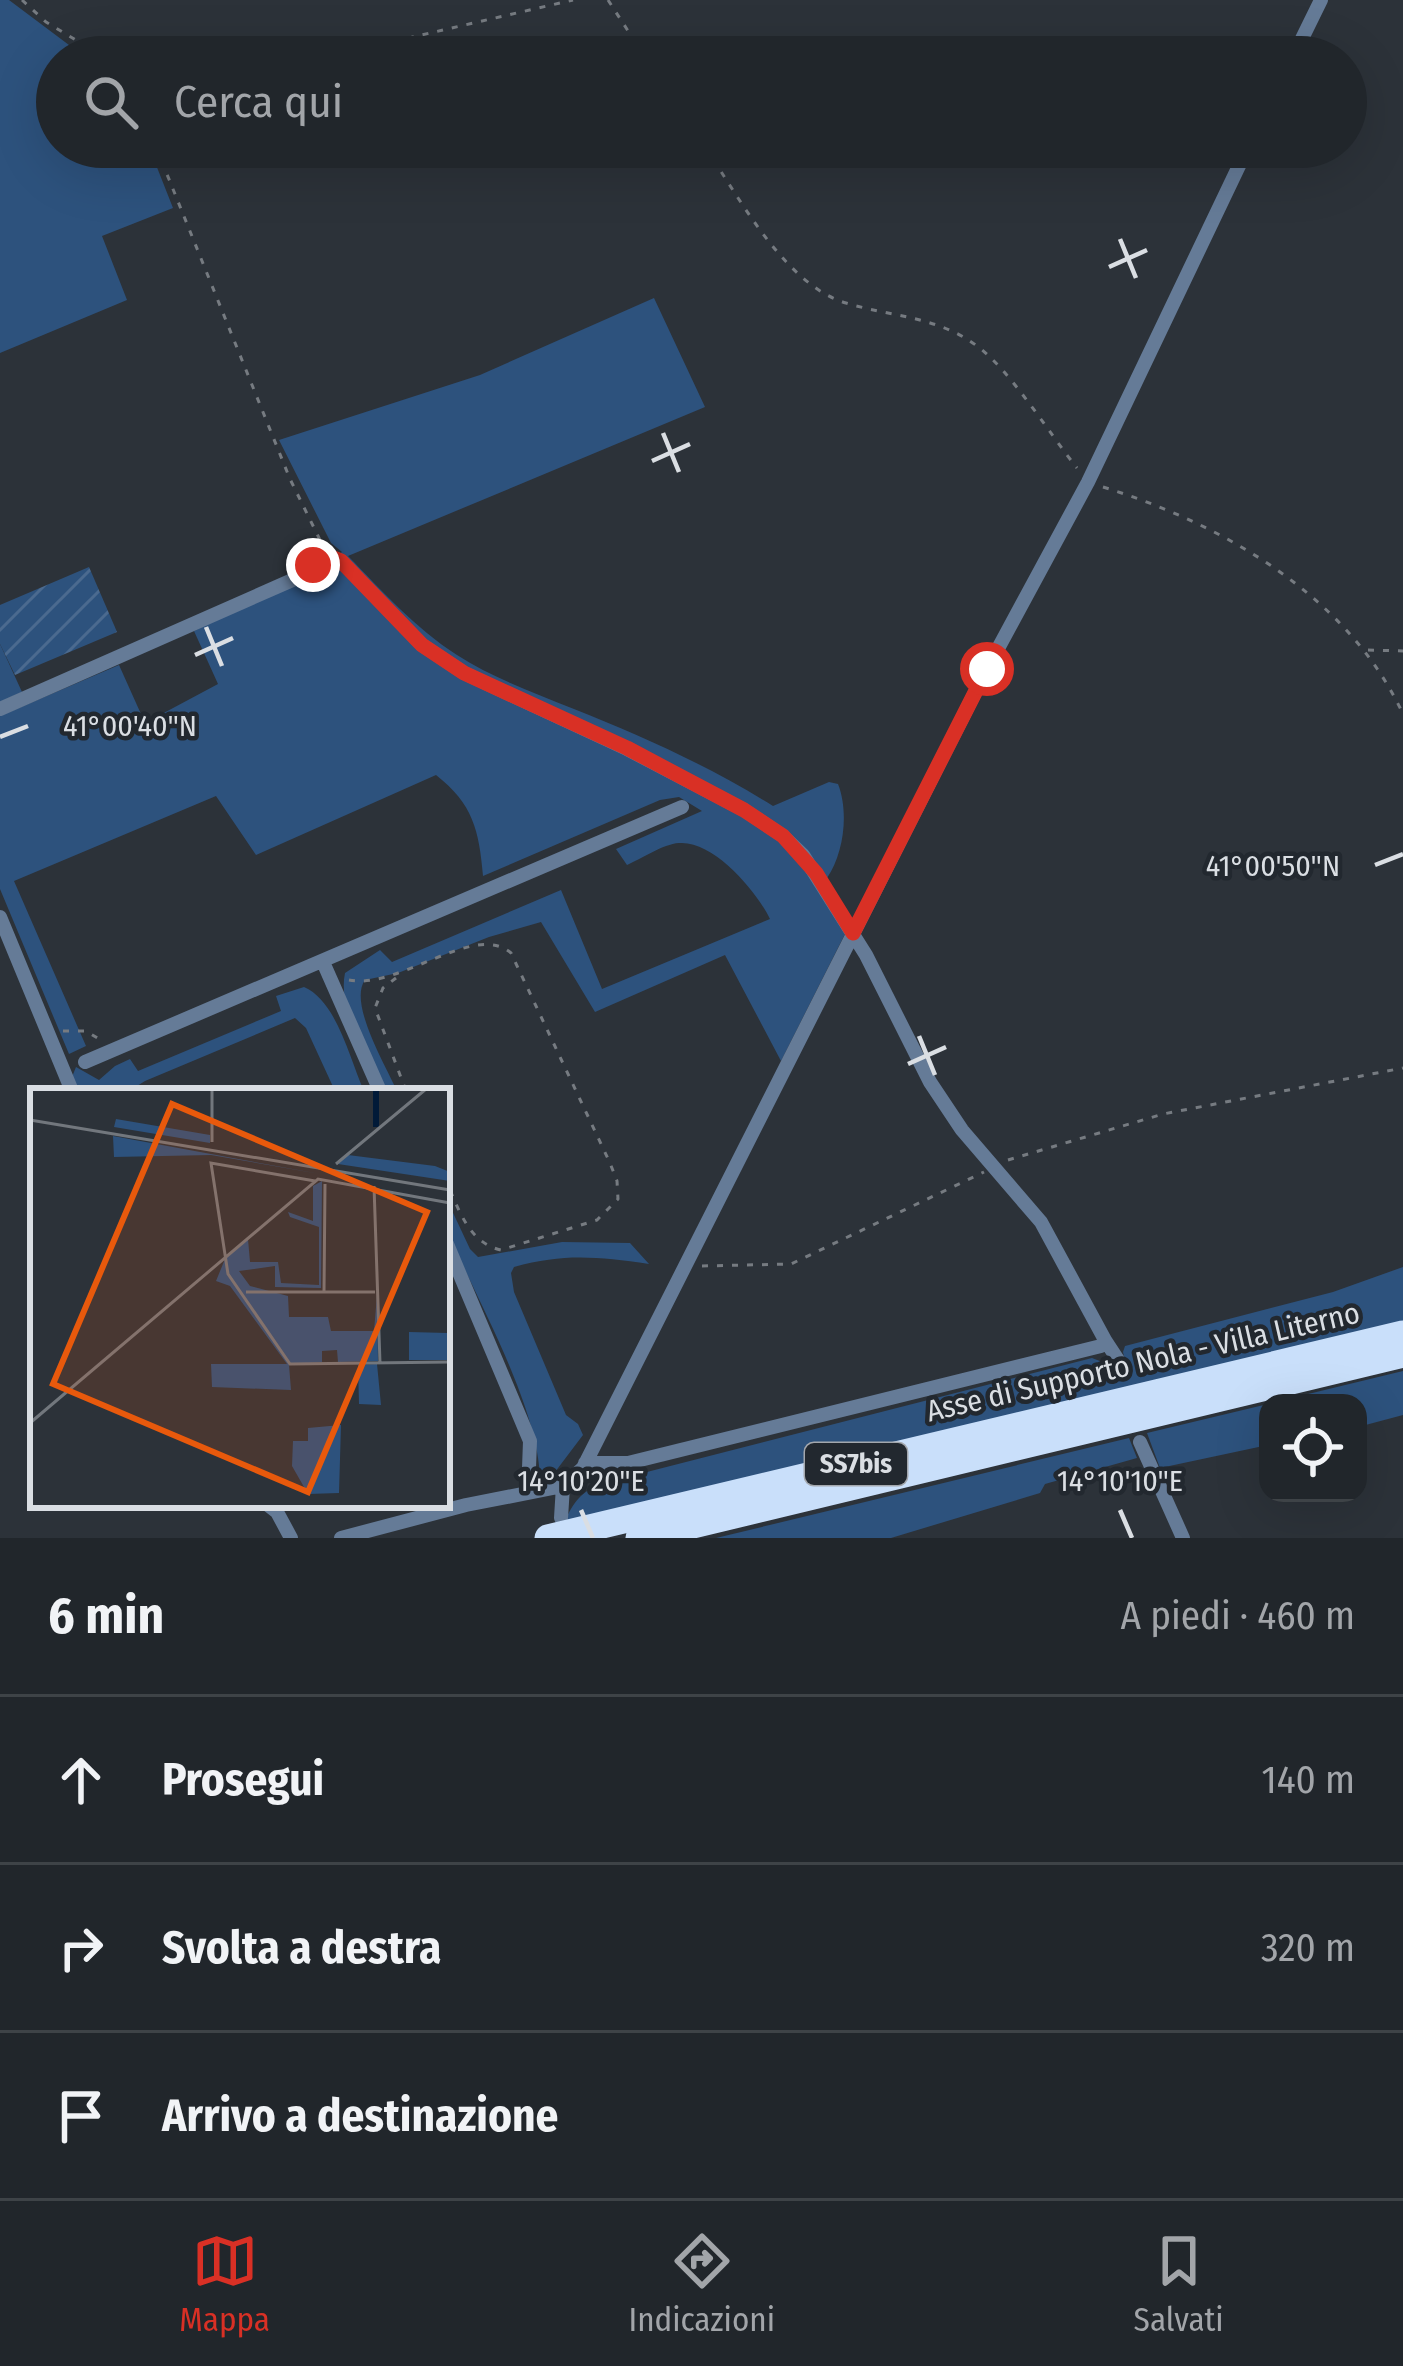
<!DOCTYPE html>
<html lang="it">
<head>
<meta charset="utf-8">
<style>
  :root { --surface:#21262b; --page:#2d3237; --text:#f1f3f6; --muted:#a2a5a9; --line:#3e4347; --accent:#d93025 }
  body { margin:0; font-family:"Fira Sans Condensed",sans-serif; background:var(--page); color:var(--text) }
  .controls { position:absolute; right:36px; bottom:36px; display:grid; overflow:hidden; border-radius:24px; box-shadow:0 12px 48px #0002 }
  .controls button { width:108px; height:108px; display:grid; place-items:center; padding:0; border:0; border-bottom:3px solid var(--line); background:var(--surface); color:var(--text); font:60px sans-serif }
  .stop { position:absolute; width:36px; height:36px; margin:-27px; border:9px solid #d93025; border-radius:50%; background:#fff }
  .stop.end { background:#d93025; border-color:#fff; box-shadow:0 3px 12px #0008 }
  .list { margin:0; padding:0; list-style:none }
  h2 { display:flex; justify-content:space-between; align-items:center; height:156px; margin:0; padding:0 48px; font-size:51px }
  h2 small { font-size:39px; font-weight:400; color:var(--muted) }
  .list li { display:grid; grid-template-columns:78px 1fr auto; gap:36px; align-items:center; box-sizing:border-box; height:168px; padding:0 48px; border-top:3px solid var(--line) }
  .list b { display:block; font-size:45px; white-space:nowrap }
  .list em { font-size:39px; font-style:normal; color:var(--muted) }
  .icon { flex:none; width:66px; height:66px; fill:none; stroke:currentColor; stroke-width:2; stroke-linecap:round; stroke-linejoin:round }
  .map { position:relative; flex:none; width:1403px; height:1538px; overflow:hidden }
  .search { position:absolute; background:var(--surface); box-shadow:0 12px 48px #0002; left:36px; right:36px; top:36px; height:132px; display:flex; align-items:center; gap:30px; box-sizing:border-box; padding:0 42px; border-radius:66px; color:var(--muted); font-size:45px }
  .sheet { height:660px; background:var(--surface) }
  nav { display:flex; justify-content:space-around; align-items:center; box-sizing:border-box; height:168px; border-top:3px solid var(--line); background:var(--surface); font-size:33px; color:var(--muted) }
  nav a { display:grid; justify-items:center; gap:6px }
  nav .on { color:var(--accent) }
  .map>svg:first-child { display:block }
  .green { fill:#2d527d }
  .garden { fill:url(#garden-furrows) }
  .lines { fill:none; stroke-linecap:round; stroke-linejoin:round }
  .path { stroke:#767b81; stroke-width:3; stroke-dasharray:6 9; stroke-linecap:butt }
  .street { stroke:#657b97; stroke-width:14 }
  .highway { stroke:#c9dffa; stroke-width:27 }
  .route { stroke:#d93025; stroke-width:15 }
  .ticks { fill:none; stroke:#dadee3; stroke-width:4.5 }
  .labels { text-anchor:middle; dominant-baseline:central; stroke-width:9; stroke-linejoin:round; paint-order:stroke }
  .shield { fill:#22282f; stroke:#a3a7ad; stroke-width:3 }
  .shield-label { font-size:27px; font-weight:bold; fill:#dadee3 }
  .street-label { font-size:30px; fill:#dadee3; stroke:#22282f }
  .inset-river { fill:none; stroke:#011a38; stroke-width:6 }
  .inset-road { fill:none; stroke:#72777d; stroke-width:3 }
  .view { fill:#e8590c; fill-opacity:0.15; stroke:#e8590c; stroke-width:6 }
  .inset-edge { fill:none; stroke:#dadee3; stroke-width:6 }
  .ticks-label { font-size:30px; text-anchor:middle; fill:#dadee3; stroke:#22282f; stroke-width:9; stroke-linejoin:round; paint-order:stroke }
</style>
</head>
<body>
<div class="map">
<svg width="1403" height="1538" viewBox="0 0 1403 1538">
  <defs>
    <pattern id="garden-furrows" width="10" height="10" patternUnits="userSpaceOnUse" patternTransform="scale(3)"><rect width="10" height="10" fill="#2d527d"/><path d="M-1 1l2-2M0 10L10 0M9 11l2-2" fill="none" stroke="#4b6a8f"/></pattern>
  </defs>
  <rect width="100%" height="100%" fill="#2c3239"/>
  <path class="green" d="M0 0H9L85 57H57V147H149L173 208 102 236 127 300 0 353Z
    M654 298 705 407 348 556C382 591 415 628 457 655 493 678 534 693 574 709 642 736 711 767 773 806L829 782 838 784C849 812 844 853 827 878L851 922 781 1061 725 955 595 1012 541 922 489 937 398 973 365 980C348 1003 386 1066 397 1091H384C369 1057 337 1011 345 973L380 950 392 962 561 890 602 989 770 919C757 892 714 840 679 843 663 844 641 859 627 865L616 849 702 811 679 797 660 800 483 876C479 830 473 804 436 775L256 855 216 796 14 881 86 1046 69 1054 0 889V716L119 665 145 723 218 684 194 631 342 552 331 543 279 440 480 375Z
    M0 644 22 692 0 702Z
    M304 987C337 1001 350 1060 364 1091H335L306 1028 295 1018 145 1081 129 1091H77L72 1077 76 1067 99 1080 115 1066 130 1059 138 1071 281 1011 276 996Z
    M447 1200 470 1249 478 1257 562 1242 630 1243 649 1264C598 1257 565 1253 514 1267L511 1273 514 1292 566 1415 578 1424 583 1435 552 1476 540 1478C538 1406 477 1299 447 1232Z
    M1403 1267V1322L565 1521C573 1503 581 1492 600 1484L1092 1358 1110 1365 1123 1380 1128 1373 1123 1352 1125 1346 1333 1292Z
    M1403 1371V1415L1358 1427V1403H1271Z
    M1268 1404V1445L1160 1468 1147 1433Z
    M1129 1438 1137 1458 1045 1484 1040 1493 891 1538H716Z"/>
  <path class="garden" d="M89 567 117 632 15 675 0 644V605Z"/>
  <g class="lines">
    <path class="path" d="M22 0 46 22 104 57
      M608 0 645 57
      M351 57 404 39 573 0
      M156 147 290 479 321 542
      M705 147C739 197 785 285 846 303 892 317 937 316 977 346 1010 370 1049 433 1077 468
      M1103 487C1223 524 1348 596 1403 714
      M1368 650 1403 651
      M396 978 383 988 375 1008 406 1091
      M349 980C400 990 474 921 511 953L610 1163 617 1181 618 1199 597 1220 501 1250C469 1243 459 1210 447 1183
      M63 1031H86L99 1039
      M1008 1160 1163 1114 1403 1068
      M702 1266 791 1264 984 1172"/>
    <path class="street" d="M1293 57 1321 0
      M0 709 297 578 326 555 341 561 422 645 464 673 627 749 744 810 783 836 803 855 866 955 930 1082 962 1130 1041 1222 1105 1340 1101 1346 628 1463H585
      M0 917 72 1091
      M323 962 380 1091
      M85 1062 682 807
      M447 1244 530 1441 529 1468
      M1105 1340 1124 1369
      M1140 1442 1183 1538
      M268 1505 277 1512 291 1538
      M561 1518 563 1486
      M341 1538 466 1505 563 1486 583 1468 987 669 1088 482 1248 147"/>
    <path class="highway" d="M548 1538 1403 1334
      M639 1538 1403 1354"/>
  </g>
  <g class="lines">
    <path class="route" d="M313 565 326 555 341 561 422 645 464 673 627 748 744 810 783 836 816 873 853 933 987 669"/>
  </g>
  <path class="ticks" d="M1120 239 1136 278M1109 267 1147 250M663 433 679 472M652 461 690 444M206 627 222 666M195 655 233 638M0 737 28 726M1375 865 1403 854M919 1036 935 1075M908 1064 946 1047M581 1510 593 1538M1120 1510 1132 1538"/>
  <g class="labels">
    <rect class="shield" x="805" y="1443" width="102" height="42" rx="9"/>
    <g class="shield-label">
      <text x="856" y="1464">SS7bis</text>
    </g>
    <g class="street-label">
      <text transform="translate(1143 1362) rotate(-13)">Asse di Supporto Nola - Villa Literno</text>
    </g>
  </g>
  <g transform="translate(30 1088)">
    <rect width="420" height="420" fill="#2c3239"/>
    <path d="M86 31 180 47V55L84 39ZM83 48 290 86 181 67 84 69ZM318 67 405 78 420 84V93L308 76ZM292 93 291 200 245 199V178L209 183 220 198 258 208 259 229H298L301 243H344L347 207 348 273 308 274 307 262 292 263V274L259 277 261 302 182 299 181 276H257L200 198 186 193 195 171 218 151 220 174H248L251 195 289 197V139L260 129 258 124 283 133V98ZM379 244 418 245V272H379ZM347 276 351 317 329 316 328 277ZM311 337 309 405 278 406 262 378 263 353H278V340Z" fill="#2d527d"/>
    <path class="inset-river" d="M346 1V39"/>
    <path class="inset-road" d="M182 1V54M0 32 420 102M306 76 396 1M285 93 181 75 198 186 260 276 420 274M344 98 350 275M216 204H345M294 204 295 96M0 335 288 91 420 115"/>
    <path class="view" d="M142 16 397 124 278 404 23 296Z"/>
    <rect width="420" height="420" class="inset-edge"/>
  </g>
  <g class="ticks-label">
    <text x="130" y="736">41°00'40"N</text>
    <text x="1273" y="876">41°00'50"N</text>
    <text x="581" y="1491">14°10'20"E</text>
    <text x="1120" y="1491">14°10'10"E</text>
  </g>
</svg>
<div class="controls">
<button><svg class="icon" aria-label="locate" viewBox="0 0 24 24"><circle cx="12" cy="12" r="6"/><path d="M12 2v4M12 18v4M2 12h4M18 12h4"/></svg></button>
</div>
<div class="stop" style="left:987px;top:669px"></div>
<div class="stop end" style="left:313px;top:565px"></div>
<div class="search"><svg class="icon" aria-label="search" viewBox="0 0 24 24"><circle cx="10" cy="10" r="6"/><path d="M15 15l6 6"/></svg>Cerca qui</div>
</div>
<section class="sheet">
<h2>6 min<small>A piedi · 460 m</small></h2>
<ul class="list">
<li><svg class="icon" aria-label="ahead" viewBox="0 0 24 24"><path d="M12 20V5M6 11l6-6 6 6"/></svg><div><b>Prosegui</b></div><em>140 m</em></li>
<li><svg class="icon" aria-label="right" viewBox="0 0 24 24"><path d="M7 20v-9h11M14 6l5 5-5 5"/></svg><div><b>Svolta a destra</b></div><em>320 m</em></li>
<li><svg class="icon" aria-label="arrive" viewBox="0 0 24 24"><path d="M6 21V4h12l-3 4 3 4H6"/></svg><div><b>Arrivo a destinazione</b></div></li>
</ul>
</section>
<nav>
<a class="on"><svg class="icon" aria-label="map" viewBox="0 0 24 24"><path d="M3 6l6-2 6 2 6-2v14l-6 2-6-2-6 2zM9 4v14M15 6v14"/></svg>Mappa</a>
<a><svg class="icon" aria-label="directions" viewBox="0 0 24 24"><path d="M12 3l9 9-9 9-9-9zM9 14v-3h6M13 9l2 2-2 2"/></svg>Indicazioni</a>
<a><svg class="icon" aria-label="saved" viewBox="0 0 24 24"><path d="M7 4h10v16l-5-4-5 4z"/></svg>Salvati</a>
</nav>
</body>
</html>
